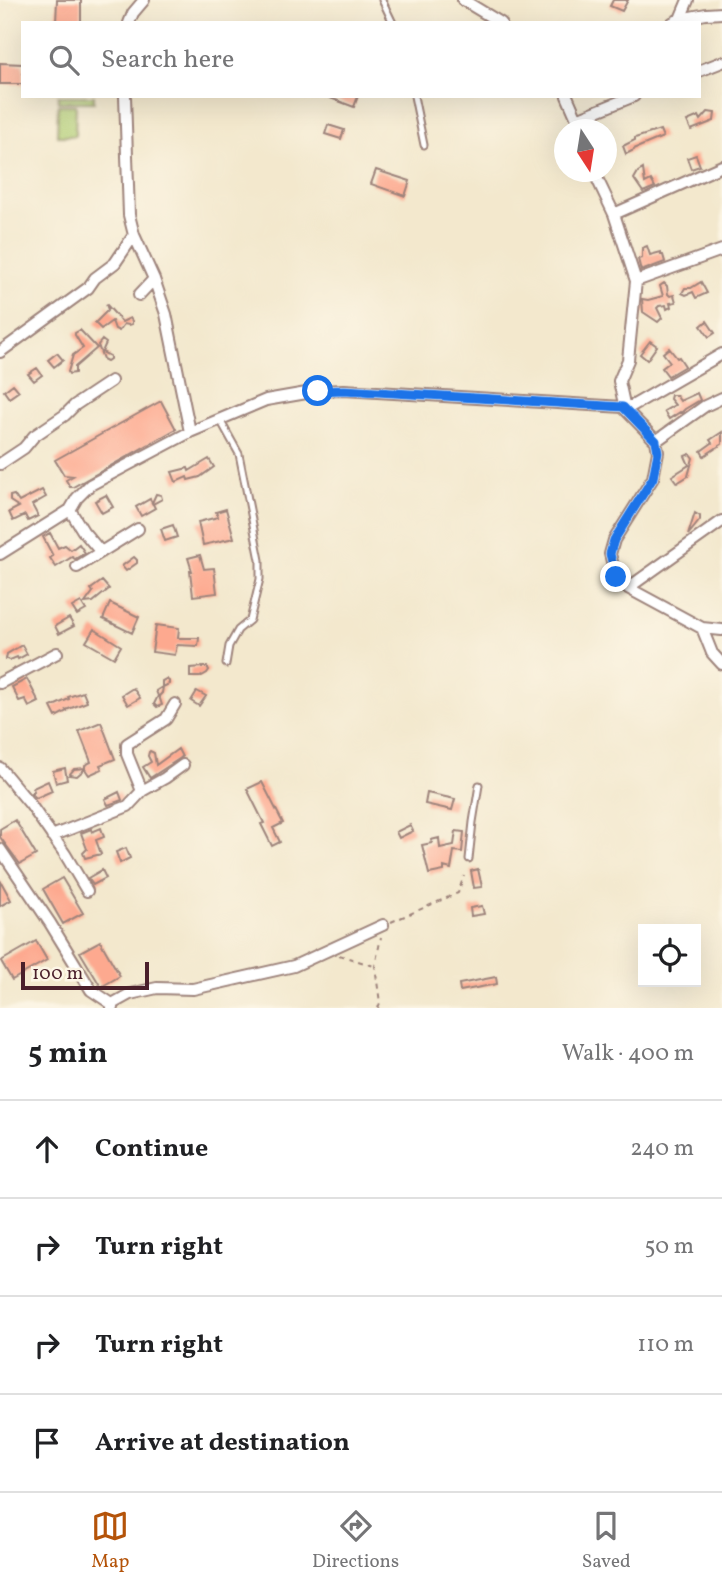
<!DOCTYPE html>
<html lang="en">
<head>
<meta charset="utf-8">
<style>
  :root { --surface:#fff; --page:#f6f6f6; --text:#202124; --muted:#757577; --line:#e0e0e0; --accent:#b45309 }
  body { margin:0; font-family:Vollkorn,serif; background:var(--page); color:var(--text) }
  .controls { position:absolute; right:21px; bottom:21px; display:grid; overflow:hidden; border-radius:0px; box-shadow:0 7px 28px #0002 }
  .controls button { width:63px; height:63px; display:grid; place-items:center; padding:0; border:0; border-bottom:2px solid var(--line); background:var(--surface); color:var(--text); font:35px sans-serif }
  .compass { position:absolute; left:554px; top:119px; width:63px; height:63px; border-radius:50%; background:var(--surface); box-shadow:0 7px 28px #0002; rotate:168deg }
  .scale { position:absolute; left:21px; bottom:18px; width:128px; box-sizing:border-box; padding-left:7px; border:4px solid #4a1f2b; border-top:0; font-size:19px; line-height:24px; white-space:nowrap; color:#4a1f2b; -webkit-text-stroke:5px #fcf5e5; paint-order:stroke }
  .stop { position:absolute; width:21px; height:21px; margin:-16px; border:5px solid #1a73e8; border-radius:50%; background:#fff }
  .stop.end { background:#1a73e8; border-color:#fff; box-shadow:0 2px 7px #0008 }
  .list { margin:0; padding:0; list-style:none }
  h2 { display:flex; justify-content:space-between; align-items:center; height:91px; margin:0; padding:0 28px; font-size:30px }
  h2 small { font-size:23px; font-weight:400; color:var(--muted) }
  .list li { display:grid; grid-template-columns:46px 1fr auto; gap:21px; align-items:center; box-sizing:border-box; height:98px; padding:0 28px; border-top:2px solid var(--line) }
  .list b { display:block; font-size:26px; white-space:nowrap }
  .list em { font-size:23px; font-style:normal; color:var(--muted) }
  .icon { flex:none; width:38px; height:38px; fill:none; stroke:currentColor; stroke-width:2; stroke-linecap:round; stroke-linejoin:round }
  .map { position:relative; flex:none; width:722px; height:1008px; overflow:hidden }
  .search { position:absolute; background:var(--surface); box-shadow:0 7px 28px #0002; left:21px; right:21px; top:21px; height:77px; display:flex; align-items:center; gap:18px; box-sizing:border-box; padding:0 24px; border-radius:0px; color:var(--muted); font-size:26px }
  .sheet { height:483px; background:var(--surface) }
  nav { display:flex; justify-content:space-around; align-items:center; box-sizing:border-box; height:98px; border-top:2px solid var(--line); background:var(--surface); font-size:19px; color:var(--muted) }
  nav a { display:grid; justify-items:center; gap:4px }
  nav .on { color:var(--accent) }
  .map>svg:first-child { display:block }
  .green { fill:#b1cd74; stroke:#7e7650; stroke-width:2 }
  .building { fill:#fda98f }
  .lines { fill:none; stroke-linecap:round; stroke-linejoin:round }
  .service-casing { stroke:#9e847c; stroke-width:9 }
  .minor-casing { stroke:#9e847c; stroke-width:14 }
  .path { stroke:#9e847c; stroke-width:2; stroke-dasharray:5 5; stroke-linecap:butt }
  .service { stroke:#fff; stroke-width:5 }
  .minor { stroke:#fff; stroke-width:10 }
  .route { stroke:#1a73e8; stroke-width:9 }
</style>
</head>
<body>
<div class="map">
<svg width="722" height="1008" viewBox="0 0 722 1008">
  <rect width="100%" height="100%" fill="#fcf5e5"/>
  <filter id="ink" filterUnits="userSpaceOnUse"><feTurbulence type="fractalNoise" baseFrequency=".0143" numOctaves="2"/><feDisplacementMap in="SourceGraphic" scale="14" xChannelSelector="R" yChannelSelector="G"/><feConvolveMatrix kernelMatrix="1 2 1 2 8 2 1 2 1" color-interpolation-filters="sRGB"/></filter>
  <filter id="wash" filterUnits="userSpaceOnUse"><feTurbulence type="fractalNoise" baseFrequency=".00686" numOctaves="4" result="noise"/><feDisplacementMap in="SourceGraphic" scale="28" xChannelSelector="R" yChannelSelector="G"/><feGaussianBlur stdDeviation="1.57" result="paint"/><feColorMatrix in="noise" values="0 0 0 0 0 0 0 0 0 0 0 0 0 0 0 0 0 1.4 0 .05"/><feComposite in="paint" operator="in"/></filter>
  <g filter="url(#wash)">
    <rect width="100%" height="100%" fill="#f3e8cd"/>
    <path class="green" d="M58 96H94V102H58Z
      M58 105H76L75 136H57Z"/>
    <g id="blocks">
      <path class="building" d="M57 0H81V23H56Z
        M613 0H628L622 11 610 6Z
        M0 63 23 64V84H0Z
        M325 96H358L354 107Z
        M708 112 715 113 714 121 691 130 687 121 699 116 701 120Z
        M328 125 344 130 341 139 325 134Z
        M660 130 663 137 634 149V150L626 154 623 146 635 140V138Z
        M696 155 700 166 691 169 687 158Z
        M643 169 645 183 651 180 655 187 643 192 634 179 638 172Z
        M376 170 410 181 405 196 371 184Z
        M647 246 650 255 661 252V255H663L665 262 641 271 638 259 642 258V248Z
        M701 282 707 293 696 298 693 292 686 295 682 293 685 288H691Z
        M664 283 667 286 668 294 670 296 674 295 676 302 670 303 671 307 667 309 666 305 659 306 657 308 662 318 658 322 643 312 642 299 648 300 663 296 660 286Z
        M106 304 122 322 130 318 132 321V324L129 325 124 324 119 331 115 329 112 321 101 329 95 323 108 310Z
        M707 321 715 333 709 337 701 326Z
        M80 330 97 348 75 367V373L69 374 68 372 73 355 83 348 75 335V333Z
        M102 340 106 343 102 352 110 356V359L107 361 103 359 98 345Z
        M650 341 657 346 647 360 640 354Z
        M669 348 677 358 679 357 685 366 668 376 662 368 670 362 663 353Z
        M57 353 63 360 54 367 48 360Z
        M37 368 42 375 34 381 28 374Z
        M13 384 19 391 9 398 4 391Z
        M697 393 700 400 685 409 681 413 680 412 669 419 664 411 675 405 670 399 671 395H676L680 401Z
        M161 401 176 429 73 487H70L66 480 73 476 64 475 55 460Z
        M722 432V444L704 456 701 451 712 443 710 440Z
        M690 454 693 458 688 476 677 483 672 476 689 465 685 456Z
        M209 459 214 467 200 477 188 480 187 477 176 482 172 472 188 468 189 471Z
        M42 490 46 497 32 505 38 516 28 521 25 515 13 521 9 512 19 507 10 501V496L14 495 19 502Z
        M156 494 161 495 162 499 153 504 155 508 141 516 136 507 150 499 152 503Z
        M106 495 113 507 102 513 95 501Z
        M226 509 234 538 203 545 198 522 218 517 216 512Z
        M695 513 700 516V520L688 535Z
        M173 525 177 537 165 541 161 529Z
        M50 533 58 548 65 545 71 550 79 544 85 553 75 559 72 557 56 567 50 558 53 556 43 537Z
        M200 555 204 569 214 568 217 593 193 596 190 571H192L188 558Z
        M134 557 137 560V563L126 571 122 566Z
        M102 581 109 589 93 602 85 603 93 592 91 589Z
        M81 602 86 610 77 615 72 607Z
        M110 603 139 617 132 633 103 619Z
        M69 618 74 626 59 634 55 626Z
        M156 625 179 628 178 638H199L198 646 177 645 175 655 152 652Z
        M94 629 121 646 114 658 86 642Z
        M22 645 27 654 18 659 17 657 10 660 6 659 7 654Z
        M204 667H207L209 670 207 673 200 677H190V668Z
        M27 679 39 702 29 707 25 699 19 701 12 687Z
        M166 679 169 681V684L163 687 162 693 159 696 162 705 157 707 154 704 158 696 156 691 162 687V681Z
        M133 688 140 698 128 705 122 695Z
        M197 691 206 696 199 706 191 701Z
        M83 692 87 702 66 710 67 711 56 717 51 707 69 699 68 697Z
        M101 722 115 759 100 765 102 769 89 775 85 769 77 776 69 775 74 769 85 768V765L91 762 79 731Z
        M178 749 182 757 150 778 143 767 151 762 148 756 149 752 150 751 154 753 156 765Z
        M65 768 67 780 56 783 53 771Z
        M48 781 52 791 36 798 31 793 34 791 33 788Z
        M262 782 283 823 273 828 280 842 272 846 261 824 264 823 247 789Z
        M119 792 122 800 108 805 105 799Z
        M427 793 455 799 452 810 425 804Z
        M15 820 36 855 20 864 0 837V829Z
        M410 825 413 831 399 838 396 832Z
        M101 828 104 837 96 840 101 854 85 858 83 853 87 849 81 833 91 829 92 832Z
        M456 831 464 832 462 852 454 851 451 869 444 867V871L429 874 422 845 432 843 431 840 439 838 440 848 454 845Z
        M126 848 130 858 120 863 116 852Z
        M478 869 482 887 474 888 471 871Z
        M102 870 106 878 93 885 88 878Z
        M62 878 83 913 63 924 43 889Z
        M0 880 11 900 0 906Z
        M482 906 484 914 471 916 470 908Z
        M36 941 47 960 12 980 1 961Z
        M100 941 120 976 101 987 80 952Z
        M496 977 497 984 460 991 459 984Z"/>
    </g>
  </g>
  <g filter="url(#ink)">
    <use href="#blocks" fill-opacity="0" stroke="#9e847c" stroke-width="2"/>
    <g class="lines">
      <defs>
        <path id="service" d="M382 0 393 23
          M414 96 424 145
          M219 418 239 454 260 560V579L250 620 238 630 229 646 226 664
          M469 859 473 822 479 785"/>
        <path id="minor" d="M463 0 501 23
          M680 19 706 14 722 13
          M129 23 133 13 144 0
          M672 23 680 19 688 0
          M699 71 722 62
          M125 96 129 215 134 235 154 279 166 314 190 432
          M567 96 577 119V130
          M577 119 634 96
          M594 172 614 214 636 281 628 360 619 381 624 404 623 407 656 441 658 452 653 478 614 540 610 554 616 577 628 588 702 628 722 630
          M614 214 722 166
          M636 281 722 250
          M139 295 154 279
          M0 352 88 288 95 278 115 263 134 235
          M656 441 705 406 722 398
          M0 464 24 448 34 436 65 415 75 405 111 381
          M70 510 83 531 100 551
          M0 554 70 510 77 498 90 485 190 432 266 400 318 391 344 390 623 407 632 406 722 354
          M77 567 138 529
          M628 588 722 521
          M702 628 712 653 722 664
          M0 683 57 653
          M0 768 30 804 65 854 87 891
          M142 791 165 778 183 765
          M52 836 128 806 142 791 127 754V744L166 719 175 704
          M0 849 50 923 91 990 112 1004V1008
          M112 1004 130 994 157 988 193 989 294 966 383 925"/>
      </defs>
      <use href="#service" class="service-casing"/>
      <use href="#minor" class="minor-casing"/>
      <path class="path" d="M391 922 458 893 464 876
        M339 955 374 966
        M378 1008 380 1003 375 966 381 937"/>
      <use href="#service" class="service"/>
      <use href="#minor" class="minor"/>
    </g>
  </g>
  <g class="lines" filter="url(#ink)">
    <path class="route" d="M318 391 344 390 623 407 656 441 658 452 653 478 614 540 610 554 616 577"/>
  </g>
</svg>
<div class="controls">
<button><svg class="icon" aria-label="locate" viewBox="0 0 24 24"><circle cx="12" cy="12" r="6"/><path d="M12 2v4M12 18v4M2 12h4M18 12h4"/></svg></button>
</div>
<svg class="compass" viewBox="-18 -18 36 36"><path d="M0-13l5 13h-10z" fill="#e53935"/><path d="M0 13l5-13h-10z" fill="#757577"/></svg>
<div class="scale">100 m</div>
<div class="stop" style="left:318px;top:391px"></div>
<div class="stop end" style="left:616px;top:577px"></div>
<div class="search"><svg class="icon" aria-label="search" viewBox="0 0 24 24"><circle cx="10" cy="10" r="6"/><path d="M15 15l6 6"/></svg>Search here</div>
</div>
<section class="sheet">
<h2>5 min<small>Walk · 400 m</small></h2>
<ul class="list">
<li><svg class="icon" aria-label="ahead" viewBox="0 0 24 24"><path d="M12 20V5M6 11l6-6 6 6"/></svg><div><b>Continue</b></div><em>240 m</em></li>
<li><svg class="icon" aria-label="right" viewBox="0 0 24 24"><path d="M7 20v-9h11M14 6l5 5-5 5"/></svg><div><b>Turn right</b></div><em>50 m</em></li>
<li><svg class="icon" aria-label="right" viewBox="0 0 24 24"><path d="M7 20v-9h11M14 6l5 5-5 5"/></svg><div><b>Turn right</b></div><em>110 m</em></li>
<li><svg class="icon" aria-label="arrive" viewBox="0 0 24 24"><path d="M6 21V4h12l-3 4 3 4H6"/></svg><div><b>Arrive at destination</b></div></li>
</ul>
</section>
<nav>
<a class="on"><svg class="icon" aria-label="map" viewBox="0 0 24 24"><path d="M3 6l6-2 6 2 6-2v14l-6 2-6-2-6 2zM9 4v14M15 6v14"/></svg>Map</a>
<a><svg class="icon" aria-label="directions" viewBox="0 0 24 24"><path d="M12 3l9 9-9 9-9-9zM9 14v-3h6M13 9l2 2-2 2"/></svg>Directions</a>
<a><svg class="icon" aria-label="saved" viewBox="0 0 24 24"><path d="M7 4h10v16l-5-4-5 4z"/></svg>Saved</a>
</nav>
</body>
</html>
